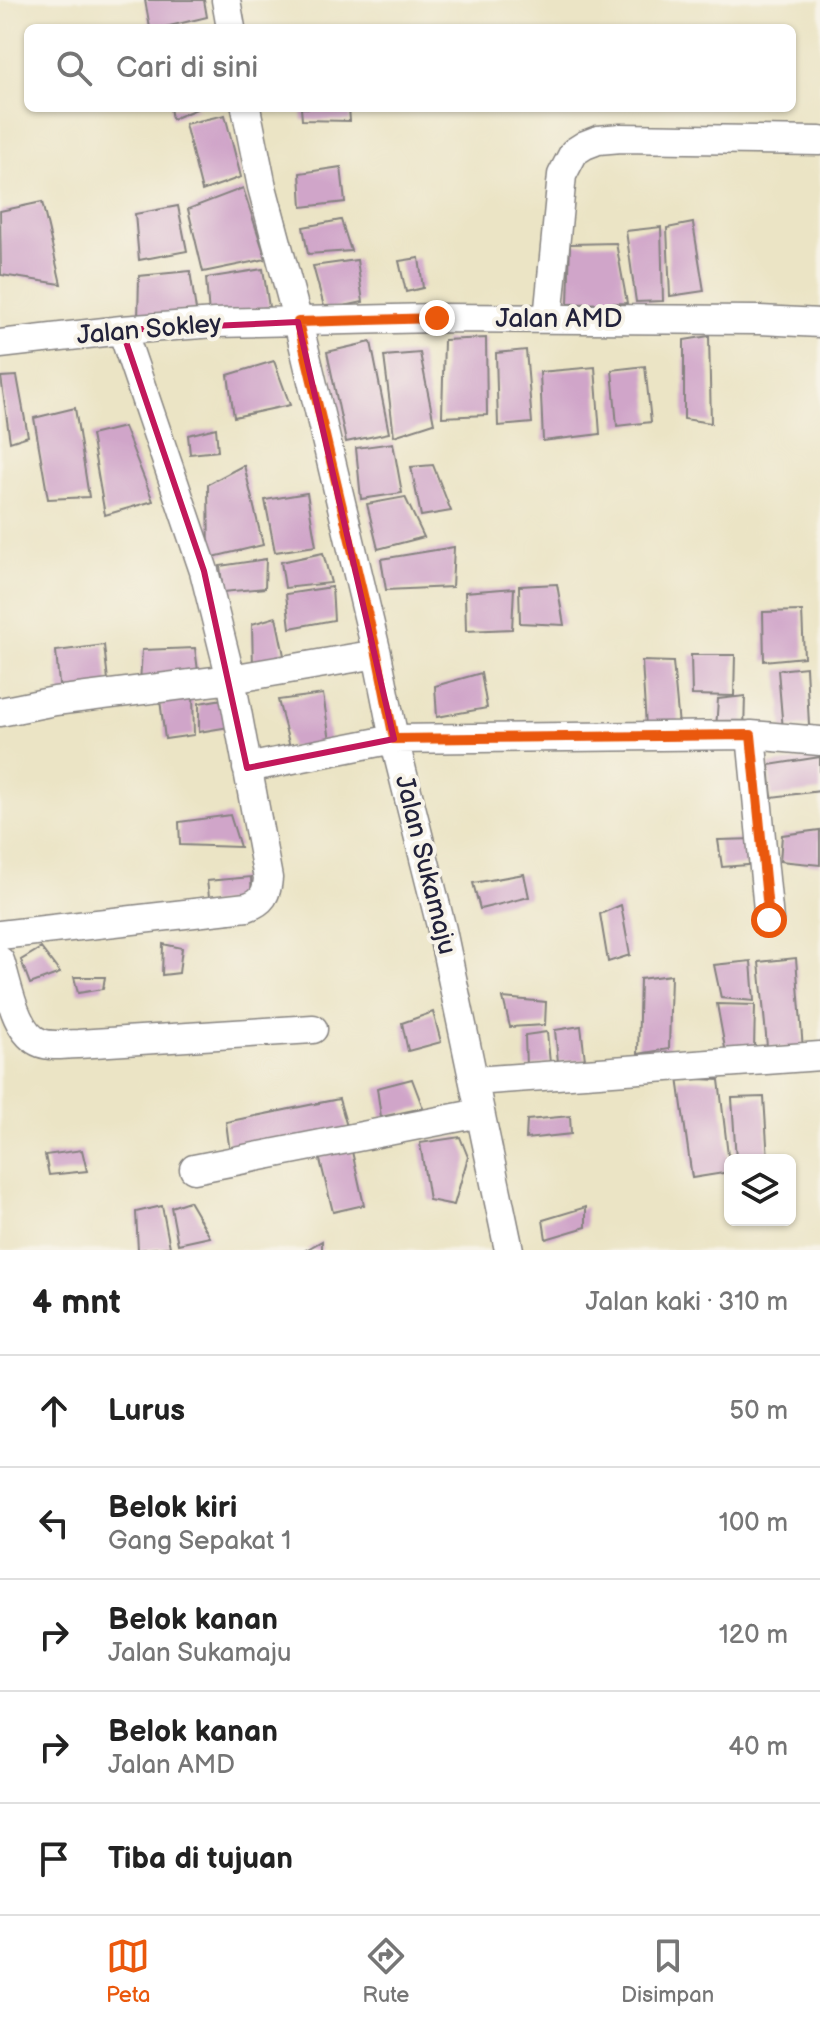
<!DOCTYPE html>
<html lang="id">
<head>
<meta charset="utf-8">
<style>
  :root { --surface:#fff; --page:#f2f2f2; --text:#222; --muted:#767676; --line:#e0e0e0; --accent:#ea580c }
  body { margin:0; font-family:"Balsamiq Sans",sans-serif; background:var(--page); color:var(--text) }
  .controls { position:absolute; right:24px; bottom:24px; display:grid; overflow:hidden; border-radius:12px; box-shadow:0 2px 6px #0004 }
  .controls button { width:72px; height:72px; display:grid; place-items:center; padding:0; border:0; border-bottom:2px solid var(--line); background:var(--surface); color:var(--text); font:40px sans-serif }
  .stop { position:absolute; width:24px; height:24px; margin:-18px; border:6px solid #ea580c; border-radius:50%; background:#fff }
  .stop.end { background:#ea580c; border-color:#fff; box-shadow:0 2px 8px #0008 }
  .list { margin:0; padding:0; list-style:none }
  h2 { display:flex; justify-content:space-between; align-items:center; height:104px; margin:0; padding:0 32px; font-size:34px }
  h2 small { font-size:26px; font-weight:400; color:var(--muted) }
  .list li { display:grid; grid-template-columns:52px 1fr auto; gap:24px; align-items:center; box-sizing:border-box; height:112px; padding:0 32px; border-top:2px solid var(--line) }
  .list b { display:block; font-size:30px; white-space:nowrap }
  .list p { margin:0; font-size:26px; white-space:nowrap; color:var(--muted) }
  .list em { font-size:26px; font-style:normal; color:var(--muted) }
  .icon { flex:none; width:44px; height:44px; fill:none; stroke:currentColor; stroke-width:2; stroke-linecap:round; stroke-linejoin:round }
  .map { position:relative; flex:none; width:820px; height:1250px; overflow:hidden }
  .search { position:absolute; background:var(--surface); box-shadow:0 2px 6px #0004; left:24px; right:24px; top:24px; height:88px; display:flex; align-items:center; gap:20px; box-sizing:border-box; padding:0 28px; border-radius:12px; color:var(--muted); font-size:30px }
  .sheet { height:664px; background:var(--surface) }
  nav { display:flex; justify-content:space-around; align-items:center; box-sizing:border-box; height:112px; border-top:2px solid var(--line); background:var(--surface); font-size:22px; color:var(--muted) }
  nav a { display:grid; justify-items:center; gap:4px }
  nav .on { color:var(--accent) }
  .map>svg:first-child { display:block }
  .building { fill:#d0a5c9 }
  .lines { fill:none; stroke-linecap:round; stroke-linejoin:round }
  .street-casing { stroke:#868380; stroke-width:31 }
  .street { stroke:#fff; stroke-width:28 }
  .route { stroke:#ea580c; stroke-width:10 }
  .marked { fill:none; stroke:#c2185b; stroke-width:6; stroke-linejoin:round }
  .labels { text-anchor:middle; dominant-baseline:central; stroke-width:8; stroke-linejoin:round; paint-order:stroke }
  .street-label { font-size:26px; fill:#22223b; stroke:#f7f3e8 }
</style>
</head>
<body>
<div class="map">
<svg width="820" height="1250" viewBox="0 0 820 1250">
  <rect width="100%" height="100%" fill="#f7f3e8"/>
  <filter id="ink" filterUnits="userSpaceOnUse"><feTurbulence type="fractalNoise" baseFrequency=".0125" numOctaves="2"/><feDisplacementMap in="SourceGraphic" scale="16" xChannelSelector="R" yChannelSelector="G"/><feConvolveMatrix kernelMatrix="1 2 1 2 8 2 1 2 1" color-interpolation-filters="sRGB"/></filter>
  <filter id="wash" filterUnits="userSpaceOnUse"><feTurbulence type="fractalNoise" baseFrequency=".006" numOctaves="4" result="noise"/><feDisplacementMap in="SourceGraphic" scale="32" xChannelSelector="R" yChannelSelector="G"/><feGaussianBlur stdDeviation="1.8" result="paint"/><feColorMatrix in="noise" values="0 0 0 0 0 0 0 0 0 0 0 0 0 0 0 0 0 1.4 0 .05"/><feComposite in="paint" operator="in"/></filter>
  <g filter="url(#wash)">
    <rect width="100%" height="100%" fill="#ebe4c5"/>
    <g id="blocks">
      <path class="building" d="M145 0H204L207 17 161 28H150Z
        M170 108H199L172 119Z
        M301 108H349L350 121 302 120Z
        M225 115 241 177 202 191 185 124Z
        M341 167 345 202 302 207 300 173Z
        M243 188 266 259 203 272 188 209Z
        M42 202 61 284 1 275 0 211Z
        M178 206 187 251 139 260 135 214Z
        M341 220 351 251 308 254 303 227Z
        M693 223 704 291 670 296 667 228Z
        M661 227 663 301 636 302 626 231Z
        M616 243 627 303 568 304 570 244Z
        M419 258 423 288 406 292 399 261Z
        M357 260 363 302 325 310 313 266Z
        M263 269 269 307 209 315 206 278Z
        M190 271 196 310 138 320 139 276Z
        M709 336 711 423 684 419V340Z
        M486 338 487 415 442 417 444 340Z
        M371 342 389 433 346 442 327 352Z
        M526 350 532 423 498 426 496 353Z
        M420 353 434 423 394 436 384 356Z
        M274 361 290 405 234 417 228 375Z
        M645 366 651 422 617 426 612 370Z
        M595 367 600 434 543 441 540 372Z
        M17 376 28 436 10 442 1 377Z
        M75 408 89 497 48 499 34 418Z
        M124 427 153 501 105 515 91 435Z
        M216 428 218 451 190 454 188 435Z
        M393 443 402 493 361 499 356 448Z
        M244 465 263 545 209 558 208 484Z
        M433 465 451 511 421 516 411 467Z
        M307 493 316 546 275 552 265 500Z
        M405 497 424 537 378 549 367 504Z
        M454 547 452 587 386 590 381 559Z
        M323 553 331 583 285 588 281 562Z
        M266 559 265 588 223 592 220 566Z
        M557 584 564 625 520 623 519 586Z
        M332 587 334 620 290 628 286 594Z
        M514 588 512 629 466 631 465 592Z
        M802 611 804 657 764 661 763 612Z
        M276 617 286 665 253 667 252 624Z
        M104 645 109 689 60 695 56 651Z
        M195 648 199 678 140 683 142 650Z
        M691 655H735L734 696 692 695Z
        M642 661 673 662 679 726 646 727Z
        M806 667 809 725 783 730 778 670Z
        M481 673 487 708 437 717 435 686Z
        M193 694 194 735 165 739 160 700Z
        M323 694 331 747H290L278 700Z
        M745 696 744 731 716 730 718 699Z
        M223 699 229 727 199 732V703Z
        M820 757V791L772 797 769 765Z
        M230 815 240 847 180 845 179 822Z
        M820 830V865L780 861 782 835Z
        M757 839 760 864 722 867 718 840Z
        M524 874 529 897 480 909 473 883Z
        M251 877 252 900 210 904 207 881Z
        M621 905 630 955 608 962 600 914Z
        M163 944 182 948 179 973 162 975Z
        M41 948 60 973 30 984 21 960Z
        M796 958 803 1050 767 1046 759 962Z
        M751 961 754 1001 721 998 714 965Z
        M671 975 669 1049 638 1054 640 979Z
        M74 977H105L103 989 78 993Z
        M503 998 546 1002 545 1025 510 1027Z
        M717 1004 755 1005 754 1050 727 1059Z
        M433 1012 441 1042 408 1051 402 1023Z
        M581 1026 585 1060 558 1062 555 1030Z
        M547 1032 550 1063 526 1068 525 1035Z
        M678 1078 719 1080 730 1172 692 1178Z
        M412 1079 423 1108 381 1117 377 1088Z
        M764 1097 768 1160H736L732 1098Z
        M339 1099 348 1130 230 1153 226 1122Z
        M570 1116 571 1134 526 1139 527 1120Z
        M460 1137 468 1157 454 1205 429 1200 420 1143Z
        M351 1147 364 1205 333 1212 319 1156Z
        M82 1150 87 1171 49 1175 45 1155Z
        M189 1201 210 1237 178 1244 171 1207Z
        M162 1206 170 1247 138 1250 136 1212Z
        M586 1207V1227L546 1239 543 1220Z
        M322 1241V1250H306Z"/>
    </g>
  </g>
  <g filter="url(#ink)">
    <use href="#blocks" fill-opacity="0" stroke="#868380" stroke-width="2"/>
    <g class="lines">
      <defs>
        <path id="street" d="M226 0 231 28
          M246 108 262 187 298 322 377 654 394 739 442 930 509 1250
          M548 319 562 175 574 152 585 145 598 140 621 138 820 141
          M0 344 122 330 215 323 437 318 760 320 820 323
          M0 712 55 701 231 679 377 654
          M751 735 769 920
          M247 768 394 739 751 735 820 741
          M0 935 247 907C262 902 267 894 268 878L231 679 204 571 122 330
          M0 961C8 985 15 1034 41 1043 52 1047 66 1044 78 1044L313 1029
          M475 1081 820 1056
          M194 1169 480 1113"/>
      </defs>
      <use href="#street" class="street-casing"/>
      <use href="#street" class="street"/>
    </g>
  </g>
  <g class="lines" filter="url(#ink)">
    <path class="route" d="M437 318 298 322 377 654 394 739 751 735 769 920"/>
  </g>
  <path class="marked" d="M298 322 394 739 247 768 204 571 122 330Z"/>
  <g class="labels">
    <g class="street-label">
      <text x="559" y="319">Jalan AMD</text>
      <text transform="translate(149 330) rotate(-5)">Jalan Sokley</text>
      <text transform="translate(425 865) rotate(76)">Jalan Sukamaju</text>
    </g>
  </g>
</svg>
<div class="controls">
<button><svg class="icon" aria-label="layers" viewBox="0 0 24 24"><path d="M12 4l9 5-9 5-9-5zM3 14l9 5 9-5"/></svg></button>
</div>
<div class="stop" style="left:769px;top:920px"></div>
<div class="stop end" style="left:437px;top:318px"></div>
<div class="search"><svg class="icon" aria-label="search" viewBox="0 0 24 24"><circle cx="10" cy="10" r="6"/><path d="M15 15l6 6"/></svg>Cari di sini</div>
</div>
<section class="sheet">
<h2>4 mnt<small>Jalan kaki · 310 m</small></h2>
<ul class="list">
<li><svg class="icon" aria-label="ahead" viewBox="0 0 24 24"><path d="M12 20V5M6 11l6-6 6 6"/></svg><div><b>Lurus</b></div><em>50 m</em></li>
<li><svg class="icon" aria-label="left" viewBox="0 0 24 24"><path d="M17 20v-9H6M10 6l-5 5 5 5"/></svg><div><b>Belok kiri</b><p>Gang Sepakat 1</p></div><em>100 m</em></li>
<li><svg class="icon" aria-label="right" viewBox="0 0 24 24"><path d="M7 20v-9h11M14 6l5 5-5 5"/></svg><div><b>Belok kanan</b><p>Jalan Sukamaju</p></div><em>120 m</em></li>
<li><svg class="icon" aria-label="right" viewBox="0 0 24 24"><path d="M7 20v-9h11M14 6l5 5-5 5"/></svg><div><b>Belok kanan</b><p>Jalan AMD</p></div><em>40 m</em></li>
<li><svg class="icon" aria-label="arrive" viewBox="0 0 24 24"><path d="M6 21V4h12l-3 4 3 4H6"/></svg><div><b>Tiba di tujuan</b></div></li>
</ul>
</section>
<nav>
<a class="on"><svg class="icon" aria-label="map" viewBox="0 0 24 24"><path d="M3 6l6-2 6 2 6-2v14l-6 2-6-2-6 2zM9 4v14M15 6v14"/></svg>Peta</a>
<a><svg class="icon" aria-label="directions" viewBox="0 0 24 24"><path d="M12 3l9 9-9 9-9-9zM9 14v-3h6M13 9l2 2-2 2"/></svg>Rute</a>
<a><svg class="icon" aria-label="saved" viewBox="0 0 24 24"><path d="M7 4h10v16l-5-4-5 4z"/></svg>Disimpan</a>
</nav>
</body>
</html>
